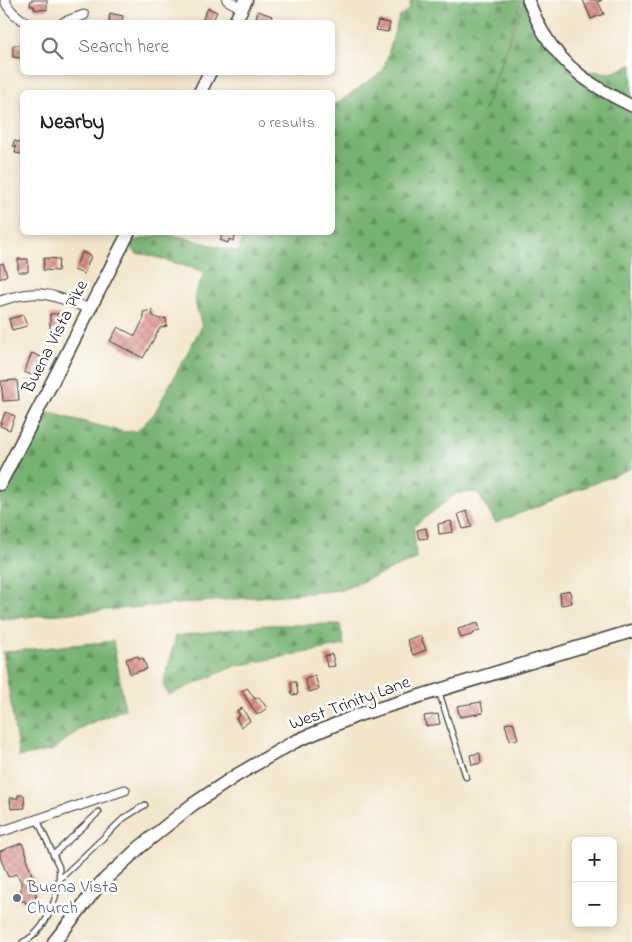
<!DOCTYPE html>
<html lang="en">
<head>
<meta charset="utf-8">
<style>
  :root { --surface:#fff; --page:#f2f2f2; --text:#222; --muted:#767676; --line:#e0e0e0 }
  body { margin:0; font-family:"Indie Flower",sans-serif; background:var(--page); color:var(--text) }
  .controls { position:absolute; right:15px; bottom:15px; display:grid; overflow:hidden; border-radius:8px; box-shadow:0 2px 8px #0003 }
  .controls button { width:45px; height:45px; display:grid; place-items:center; padding:0; border:0; border-bottom:1px solid var(--line); background:var(--surface); color:var(--text); font:25px sans-serif }
  .list { margin:0; padding:0; list-style:none }
  h2 { display:flex; justify-content:space-between; align-items:center; height:65px; margin:0; padding:0 20px; font-size:21px }
  h2 small { font-size:16px; font-weight:400; color:var(--muted) }
  .icon { flex:none; width:28px; height:28px; fill:none; stroke:currentColor; stroke-width:2; stroke-linecap:round; stroke-linejoin:round }
  .map { position:relative; flex:none; width:632px; height:942px; overflow:hidden }
  .search { position:absolute; background:var(--surface); box-shadow:0 2px 8px #0003; left:20px; top:20px; width:315px; height:55px; display:flex; align-items:center; gap:12px; box-sizing:border-box; padding:0 18px; border-radius:8px; color:var(--muted); font-size:19px }
  .panel { position:absolute; background:var(--surface); box-shadow:0 2px 8px #0003; left:20px; top:90px; width:315px; height:145px; border-radius:8px }
  .map>svg:first-child { display:block }
  .forest { fill:url(#forest-firs); stroke:#496746 }
  .building { fill:url(#building-cross-hatch) }
  .lines { fill:none; stroke-linecap:round; stroke-linejoin:round }
  .service-casing { stroke:#3c3a36; stroke-width:7 }
  .minor-casing { stroke:#3c3a36; stroke-width:11 }
  .tertiary-casing { stroke:#3c3a36; stroke-width:14 }
  .secondary-casing { stroke:#3c3a36; stroke-width:15 }
  .service { stroke:#fff; stroke-width:4.5 }
  .minor { stroke:#fff; stroke-width:9 }
  .tertiary { stroke:#fff; stroke-width:11 }
  .secondary { stroke:#fff; stroke-width:12 }
  .worship-dot { fill:#6b7280; stroke:#fff; stroke-width:2 }
  .labels { text-anchor:middle; dominant-baseline:central; stroke-width:5; stroke-linejoin:round; paint-order:stroke }
  .street-label { font-size:18px; fill:#1c1c1c; stroke:#fff }
  .worship-label { font-size:18px; fill:#5b616d; stroke:#fff; text-anchor:start }
</style>
</head>
<body>
<div class="map">
<svg width="632" height="942" viewBox="0 0 632 942">
  <defs>
    <pattern id="forest-firs" width="22" height="20" patternUnits="userSpaceOnUse" patternTransform="scale(1.25)"><rect width="22" height="20" fill="#76b271"/><path d="M5 1l3.5 6h-7zM16 11l3.5 6h-7z" fill="#60905c"/></pattern>
    <pattern id="building-cross-hatch" width="8" height="8" patternUnits="userSpaceOnUse" patternTransform="scale(1.25)"><rect width="8" height="8" fill="#dc8e86"/><path d="M0 0l8 8M0 8l8-8" fill="none" stroke="#b2736d"/></pattern>
  </defs>
  <rect width="100%" height="100%" fill="#fff"/>
  <filter id="ink" filterUnits="userSpaceOnUse"><feTurbulence type="fractalNoise" baseFrequency=".02" numOctaves="2"/><feDisplacementMap in="SourceGraphic" scale="10" xChannelSelector="R" yChannelSelector="G"/><feConvolveMatrix kernelMatrix="1 2 1 2 8 2 1 2 1" color-interpolation-filters="sRGB"/></filter>
  <filter id="wash" filterUnits="userSpaceOnUse"><feTurbulence type="fractalNoise" baseFrequency=".0096" numOctaves="4" result="noise"/><feDisplacementMap in="SourceGraphic" scale="20" xChannelSelector="R" yChannelSelector="G"/><feGaussianBlur stdDeviation="1.12" result="paint"/><feColorMatrix in="noise" values="0 0 0 0 0 0 0 0 0 0 0 0 0 0 0 0 0 1.4 0 .05"/><feComposite in="paint" operator="in"/></filter>
  <g filter="url(#wash)">
    <rect width="100%" height="100%" fill="#f2e5ca"/>
    <path class="forest" d="M411 0H522L484 111 524 0 574 70 611 73 632 65V468L496 523 477 492 457 493 414 526 416 559 342 590 0 619V484L38 410 124 432 137 431 154 414 202 326 196 306 195 294 205 272 145 254H137L130 246 134 241 166 233 238 252 245 233 332 232 333 106 383 71 399 17 409 9Z
      M340 624 344 645 235 666 169 695 163 685 176 636 266 625Z
      M113 641 125 709 84 726 53 750 19 757 3 652Z"/>
    <g id="blocks">
      <path class="building" d="M31 0H47V10L34 9V6H30Z
        M583 0H602L598 2 604 14 591 19Z
        M208 8 217 12 212 22 202 21Z
        M258 11 272 16 270 22H255Z
        M110 13 123 16 122 22H109Z
        M378 21 390 23 388 32 376 30Z
        M13 45H22V58L13 57Z
        M14 141 22 143V154L15 153 16 147 13 146Z
        M224 232H238L233 241 229 239 228 243 220 240Z
        M82 252 91 256 84 274 74 270Z
        M44 258 59 259 58 271 43 270Z
        M18 259H28V272H18Z
        M3 263 7 275 0 279V264Z
        M152 310 153 316 159 319 166 318 167 326 160 328 143 358 110 341 118 327 135 336 144 318 143 312Z
        M50 314H60V329L50 330Z
        M23 315 27 326 12 330 9 319Z
        M32 353 41 357 34 376 24 372Z
        M17 380 19 400 3 401 1 381Z
        M5 412 15 416 10 430 0 426Z
        M467 511 472 527 463 529 458 514Z
        M451 521 453 532 439 534 438 524Z
        M426 528 428 538 419 539 417 530Z
        M570 591 572 603 561 605 560 593Z
        M478 623 480 630 474 632V634L461 638 458 629Z
        M420 635 426 650 413 655 407 640Z
        M332 654 335 666 327 667 325 656Z
        M138 656 139 659 143 658 147 669 130 674 126 659Z
        M315 676 319 689 309 692 305 679Z
        M291 682H296L298 694 292 695Z
        M247 688 255 699 259 697 267 708 257 715 242 691Z
        M481 702 483 713 460 717 457 706Z
        M242 708 250 721 241 727 236 718 240 715 237 711Z
        M438 714 440 724 426 726 424 716Z
        M513 722 518 739 510 741 505 724Z
        M480 753 481 763 472 765 470 755Z
        M18 795H24L25 808 11 809 10 798H18Z
        M22 843 27 855V862L34 880H36V900L26 904 25 901H21V881L16 874 8 877 0 857V851Z"/>
    </g>
  </g>
  <g filter="url(#ink)">
    <use href="#blocks" fill-opacity="0" stroke="#3c3a36" stroke-width="1"/>
    <g class="lines">
      <defs>
        <path id="service" d="M439 692 466 777
          M53 855 99 812
          M59 880 124 818 145 805
          M23 942C47 932 61 891 59 867L37 819"/>
        <path id="minor" d="M5 0C8 10 17 17 26 22
          M227 0 242 8
          M64 22 84 15
          M0 301C40 287 52 295 90 309
          M0 832 125 790"/>
        <path id="tertiary" d="M528 0C533 11 537 22 543 32 564 69 595 88 632 106"/>
        <path id="secondary" d="M235 22 246 0
          M200 92 210 72
          M0 484 129 232
          M54 942 100 884 140 847 192 805 237 775 294 742 358 715 632 631"/>
      </defs>
      <use href="#service" class="service-casing"/>
      <use href="#minor" class="minor-casing"/>
      <use href="#tertiary" class="tertiary-casing"/>
      <use href="#secondary" class="secondary-casing"/>
      <use href="#service" class="service"/>
      <use href="#minor" class="minor"/>
      <use href="#tertiary" class="tertiary"/>
      <use href="#secondary" class="secondary"/>
    </g>
  </g>
  <circle class="worship-dot" cx="17" cy="898" r="5"/>
  <g class="labels">
    <g class="street-label">
      <text transform="translate(56 337) rotate(-63)">Buena Vista Pike</text>
      <text transform="translate(350 704) rotate(-20)">West Trinity Lane</text>
    </g>
    <g class="worship-label">
      <text x="27" y="888">Buena Vista<tspan x="27" dy="21">Church</tspan></text>
    </g>
  </g>
</svg>
<div class="controls">
<button>+</button>
<button>−</button>
</div>
<div class="search"><svg class="icon" aria-label="search" viewBox="0 0 24 24"><circle cx="10" cy="10" r="6"/><path d="M15 15l6 6"/></svg>Search here</div>
<section class="panel">
<h2>Nearby<small>0 results</small></h2>
<ul class="list">
</ul>
</section>
</div>
</body>
</html>
